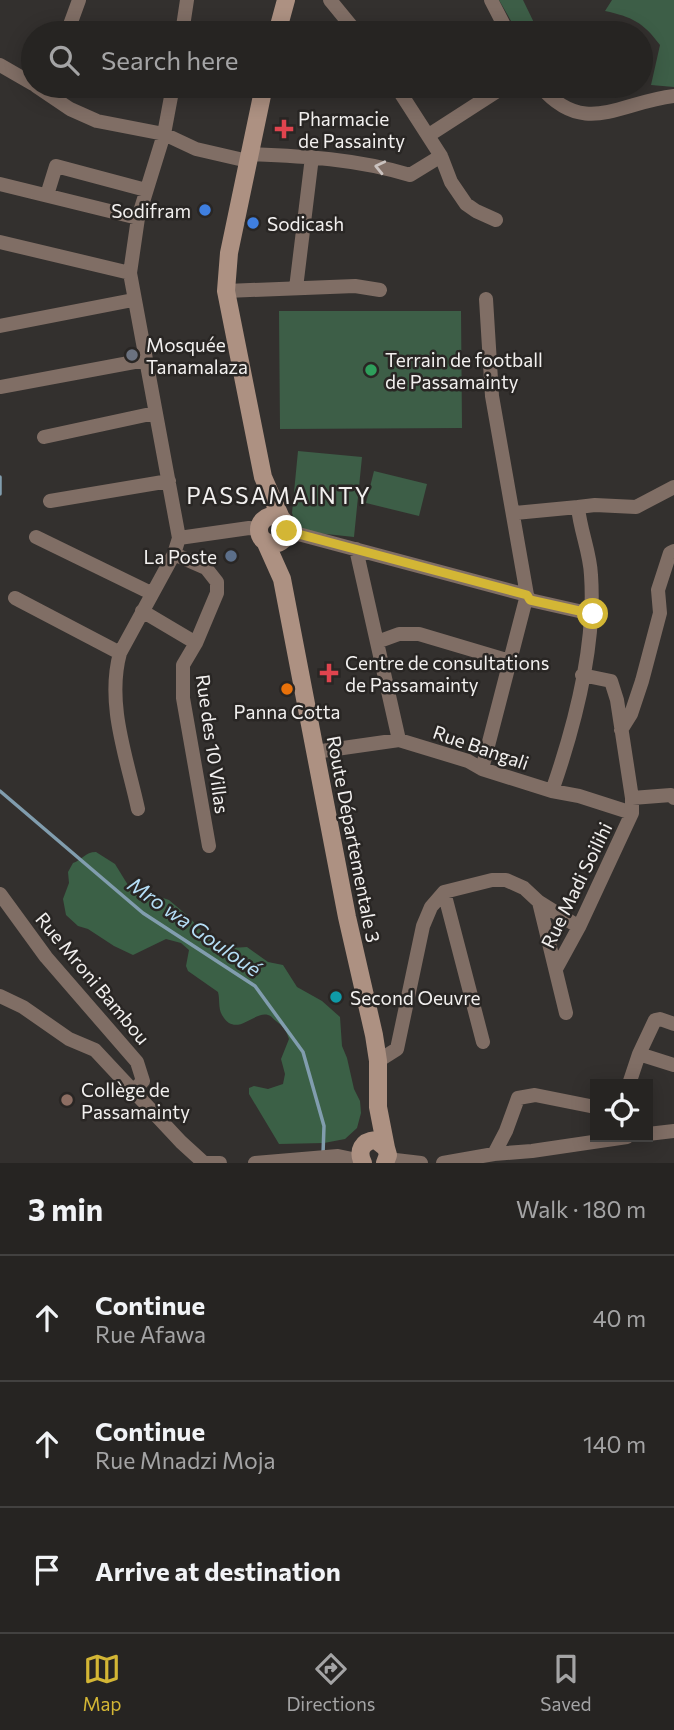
<!DOCTYPE html>
<html lang="en">
<head>
<meta charset="utf-8">
<style>
  :root { --surface:#262422; --page:#2e2c2a; --text:#f1f3f6; --muted:#a4a4a5; --line:#424140; --accent:#d3b635 }
  body { margin:0; font-family:Commissioner,sans-serif; background:var(--page); color:var(--text) }
  .controls { position:absolute; right:21px; bottom:21px; display:grid; overflow:hidden; border-radius:0px; box-shadow:0 4px 18px #0003 }
  .controls button { width:63px; height:63px; display:grid; place-items:center; padding:0; border:0; border-bottom:2px solid var(--line); background:var(--surface); color:var(--text); font:35px sans-serif }
  .stop { position:absolute; width:21px; height:21px; margin:-16px; border:5px solid #d3b635; border-radius:50%; background:#fff }
  .stop.end { background:#d3b635; border-color:#fff; box-shadow:0 2px 7px #0008 }
  .list { margin:0; padding:0; list-style:none }
  h2 { display:flex; justify-content:space-between; align-items:center; height:91px; margin:0; padding:0 28px; font-size:30px }
  h2 small { font-size:23px; font-weight:400; color:var(--muted) }
  .list li { display:grid; grid-template-columns:46px 1fr auto; gap:21px; align-items:center; box-sizing:border-box; height:126px; padding:0 28px; border-top:2px solid var(--line) }
  .list b { display:block; font-size:26px; white-space:nowrap }
  .list p { margin:0; font-size:23px; white-space:nowrap; color:var(--muted) }
  .list em { font-size:23px; font-style:normal; color:var(--muted) }
  .icon { flex:none; width:38px; height:38px; fill:none; stroke:currentColor; stroke-width:2; stroke-linecap:round; stroke-linejoin:round }
  .map { position:relative; flex:none; width:674px; height:1163px; overflow:hidden }
  .search { position:absolute; background:var(--surface); box-shadow:0 4px 18px #0003; left:21px; right:21px; top:21px; height:77px; display:flex; align-items:center; gap:18px; box-sizing:border-box; padding:0 24px; border-radius:38px; color:var(--muted); font-size:26px }
  .sheet { height:469px; background:var(--surface) }
  nav { display:flex; justify-content:space-around; align-items:center; box-sizing:border-box; height:98px; border-top:2px solid var(--line); background:var(--surface); font-size:19px; color:var(--muted) }
  nav a { display:grid; justify-items:center; gap:4px }
  nav .on { color:var(--accent) }
  .map>svg:first-child { display:block }
  .green { fill:#3d5e47 }
  .forest { fill:#3b6046 }
  .lines { fill:none; stroke-linecap:round; stroke-linejoin:round }
  .stream { stroke:#819dae; stroke-width:3.5 }
  .minor { stroke:#806e65; stroke-width:14 }
  .secondary { stroke:#ad9182; stroke-width:18 }
  .oneway { stroke:#cac2bf }
  .route { stroke:#d3b635; stroke-width:9 }
  .health-dot { fill:#e0444e; stroke:#292624; stroke-width:2.5 }
  .shop-dot { fill:#3f7fe0; stroke:#292624; stroke-width:2.5 }
  .worship-dot { fill:#6b7280; stroke:#292624; stroke-width:2.5 }
  .leisure-dot { fill:#2e9e5b; stroke:#292624; stroke-width:2.5 }
  .service-dot { fill:#5c6f8a; stroke:#292624; stroke-width:2.5 }
  .food-dot { fill:#e8710a; stroke:#292624; stroke-width:2.5 }
  .culture-dot { fill:#0f9aa8; stroke:#292624; stroke-width:2.5 }
  .education-dot { fill:#8d6e63; stroke:#292624; stroke-width:2.5 }
  .labels { text-anchor:middle; dominant-baseline:central; stroke-width:5; stroke-linejoin:round; paint-order:stroke }
  .poi-label { font-size:19px; fill:#f2f0ef; stroke:#292624; text-anchor:start }
  .street-label { font-size:19px; fill:#f2f0ef; stroke:#292624 }
  .water-label { font-size:21px; font-style:italic; fill:#b5def6; stroke:#292624 }
  .quarter-label { font-size:23px; letter-spacing:2px; fill:#f2f0ef; stroke:#292624 }
</style>
</head>
<body>
<div class="map">
<svg width="674" height="1163" viewBox="0 0 674 1163">
  <rect width="100%" height="100%" fill="#33302e"/>
  <path class="green" d="M499 0H523L539 33H518Z
    M612 0H674V87L651 85 660 45C643 22 632 17 605 11Z
    M279 311H461L462 428 280 429Z
    M298 451 362 457 354 537 298 531 292 513Z
    M374 471 427 484 419 516 366 503Z"/>
  <path class="forest" d="M96 852 115 864 131 890 139 897 154 895 169 900 189 917 204 934 232 948 247 947 268 962 283 965 297 987 322 1001 340 1017 342 1046 347 1058 354 1089 360 1101 361 1113 357 1128 345 1139 324 1143 279 1144 249 1094V1088L254 1086 268 1089 283 1084 285 1074 281 1059 289 1039C286 1030 284 1027 276 1021 273 1019 272 1016 268 1015 253 1011 236 1039 222 1015 218 1008 220 999 218 992L188 971 186 966 189 950 181 943 166 939 133 955 114 946 88 929 78 926 66 915 63 899 69 883 68 872 73 863C82 860 85 852 96 852Z"/>
  <g class="lines">
    <path class="stream" d="M0 477V494
      M0 791 143 913 255 986 303 1052 324 1126 323 1154"/>
    <path class="minor" d="M330 0 357 33
      M491 0 508 33
      M67 33 79 0
      M182 33 187 0
      M0 65 33 84
      M36 86 70 109 97 121 164 134 196 149 248 161
      M396 86 441 156 451 182 466 204 476 211 496 220
      M540 86C584 138 620 102 674 96
      M429 135 505 86
      M250 154C304 156 357 159 410 175L441 156
      M0 184 138 218
      M47 195 56 166 146 190
      M0 242 130 273
      M296 288 312 157
      M226 291 355 286 380 290
      M0 326 133 300
      M0 387 145 360
      M44 437 155 413
      M50 501 169 481
      M578 507 595 505 636 507 674 487
      M515 513 578 507C580 530 590 552 591 575 596 646 575 725 552 791
      M287 531 527 595 530 600 592 614
      M36 537 151 593
      M179 538 249 528 259 529
      M356 549 399 740
      M174 554 206 568 217 582V593L196 643 183 665V698L209 846
      M15 598 120 653
      M142 611 196 643
      M377 642 399 634H419L510 661
      M621 730 631 714 642 681 660 613 658 590 670 553 674 551
      M315 752 399 740 468 761 482 769 552 791 579 796 632 813
      M482 769 527 595 492 396 486 299
      M632 798 671 795 674 798
      M138 809C127 758 106 704 120 653L174 554 179 538 130 273 138 218 164 134 173 86
      M444 892 483 1042
      M0 894 46 957 137 1062 143 1081 135 1089
      M539 902 566 1013
      M556 969 579 927 632 813V798L617 700 611 681 582 675
      M0 996 23 1007 69 1039 95 1050 181 1142 204 1163H220
      M639 1054 655 1020 660 1019 674 1024
      M378 1061 397 1049 423 926 431 907 444 892 492 880H506L524 888 539 902 579 927
      M629 1084 639 1054 674 1065
      M648 1134 674 1131
      M494 1154 506 1131 518 1098 535 1095 595 1107
      M387 1159 421 1163
      M255 1163 338 1156 362 1161
      M443 1163 494 1154 532 1151 627 1137"/>
    <path class="secondary" d="M277 33 286 0
      M264 86 229 253 226 291 263 477 281 518
      M259 530a14 14 0 1 1 28 0a14 14 0 1 1-28 0Z
      M265 541 282 579 347 917 374 1035 378 1061V1107L386 1148
      M363 1163C357 1151 362 1141 376 1140L386 1148 388 1155 385 1163"/>
  </g>
  <defs><path id="oneway-chevron" d="M-2-3.5L2.5 0L-2 3.5" fill="none" stroke-width="1.6" stroke-linecap="round" stroke-linejoin="round" transform="scale(1.75)"/></defs>
  <use class="oneway" href="#oneway-chevron" transform="translate(380 167) rotate(-167)"/>
  <g class="lines">
    <path class="route" d="M287 531 527 595 530 600 593 614"/>
  </g>
  <g class="health-dot">
    <path d="M280.5 118.5h7v7h7v7h-7v7h-7v-7h-7v-7h7z"/>
    <path d="M325.5 662.5h7v7h7v7h-7v7h-7v-7h-7v-7h7z"/>
  </g>
  <g class="shop-dot">
    <circle cx="205" cy="210" r="7"/>
    <circle cx="253" cy="223" r="7"/>
  </g>
  <circle class="worship-dot" cx="132" cy="355" r="7"/>
  <circle class="leisure-dot" cx="371" cy="370" r="7"/>
  <circle class="service-dot" cx="231" cy="556" r="7"/>
  <circle class="food-dot" cx="287" cy="689" r="7"/>
  <circle class="culture-dot" cx="336" cy="997" r="7"/>
  <circle class="education-dot" cx="67" cy="1100" r="7"/>
  <g class="labels">
    <g class="poi-label">
      <text x="298" y="118">Pharmacie<tspan x="298" dy="22">de Passainty</tspan></text>
      <text x="191" y="210" text-anchor="end">Sodifram</text>
      <text x="267" y="223">Sodicash</text>
      <text x="146" y="344">Mosquée<tspan x="146" dy="22">Tanamalaza</tspan></text>
      <text x="385" y="359">Terrain de football<tspan x="385" dy="22">de Passamainty</tspan></text>
      <text x="217" y="556" text-anchor="end">La Poste</text>
      <text x="345" y="662">Centre de consultations<tspan x="345" dy="22">de Passamainty</tspan></text>
      <text x="287" y="711" text-anchor="middle">Panna Cotta</text>
      <text x="350" y="997">Second Oeuvre</text>
      <text x="81" y="1089">Collège de<tspan x="81" dy="22">Passamainty</tspan></text>
    </g>
    <g class="street-label">
      <text transform="translate(213 744) rotate(82)">Rue des 10 Villas</text>
      <text transform="translate(481 747) rotate(19)">Rue Bangali</text>
      <text transform="translate(354 839) rotate(79)">Route Départementale 3</text>
      <text transform="translate(576 885) rotate(-64)">Rue Madi Soilihi</text>
      <text transform="translate(93 978) rotate(50)">Rue Mroni Bambou</text>
    </g>
    <g class="water-label">
      <text transform="translate(195 926) rotate(35)">Mro wa Gouloué</text>
    </g>
    <g class="quarter-label">
      <text x="279" y="495">PASSAMAINTY</text>
    </g>
  </g>
</svg>
<div class="controls">
<button><svg class="icon" aria-label="locate" viewBox="0 0 24 24"><circle cx="12" cy="12" r="6"/><path d="M12 2v4M12 18v4M2 12h4M18 12h4"/></svg></button>
</div>
<div class="stop" style="left:593px;top:614px"></div>
<div class="stop end" style="left:287px;top:531px"></div>
<div class="search"><svg class="icon" aria-label="search" viewBox="0 0 24 24"><circle cx="10" cy="10" r="6"/><path d="M15 15l6 6"/></svg>Search here</div>
</div>
<section class="sheet">
<h2>3 min<small>Walk · 180 m</small></h2>
<ul class="list">
<li><svg class="icon" aria-label="ahead" viewBox="0 0 24 24"><path d="M12 20V5M6 11l6-6 6 6"/></svg><div><b>Continue</b><p>Rue Afawa</p></div><em>40 m</em></li>
<li><svg class="icon" aria-label="ahead" viewBox="0 0 24 24"><path d="M12 20V5M6 11l6-6 6 6"/></svg><div><b>Continue</b><p>Rue Mnadzi Moja</p></div><em>140 m</em></li>
<li><svg class="icon" aria-label="arrive" viewBox="0 0 24 24"><path d="M6 21V4h12l-3 4 3 4H6"/></svg><div><b>Arrive at destination</b></div></li>
</ul>
</section>
<nav>
<a class="on"><svg class="icon" aria-label="map" viewBox="0 0 24 24"><path d="M3 6l6-2 6 2 6-2v14l-6 2-6-2-6 2zM9 4v14M15 6v14"/></svg>Map</a>
<a><svg class="icon" aria-label="directions" viewBox="0 0 24 24"><path d="M12 3l9 9-9 9-9-9zM9 14v-3h6M13 9l2 2-2 2"/></svg>Directions</a>
<a><svg class="icon" aria-label="saved" viewBox="0 0 24 24"><path d="M7 4h10v16l-5-4-5 4z"/></svg>Saved</a>
</nav>
</body>
</html>
